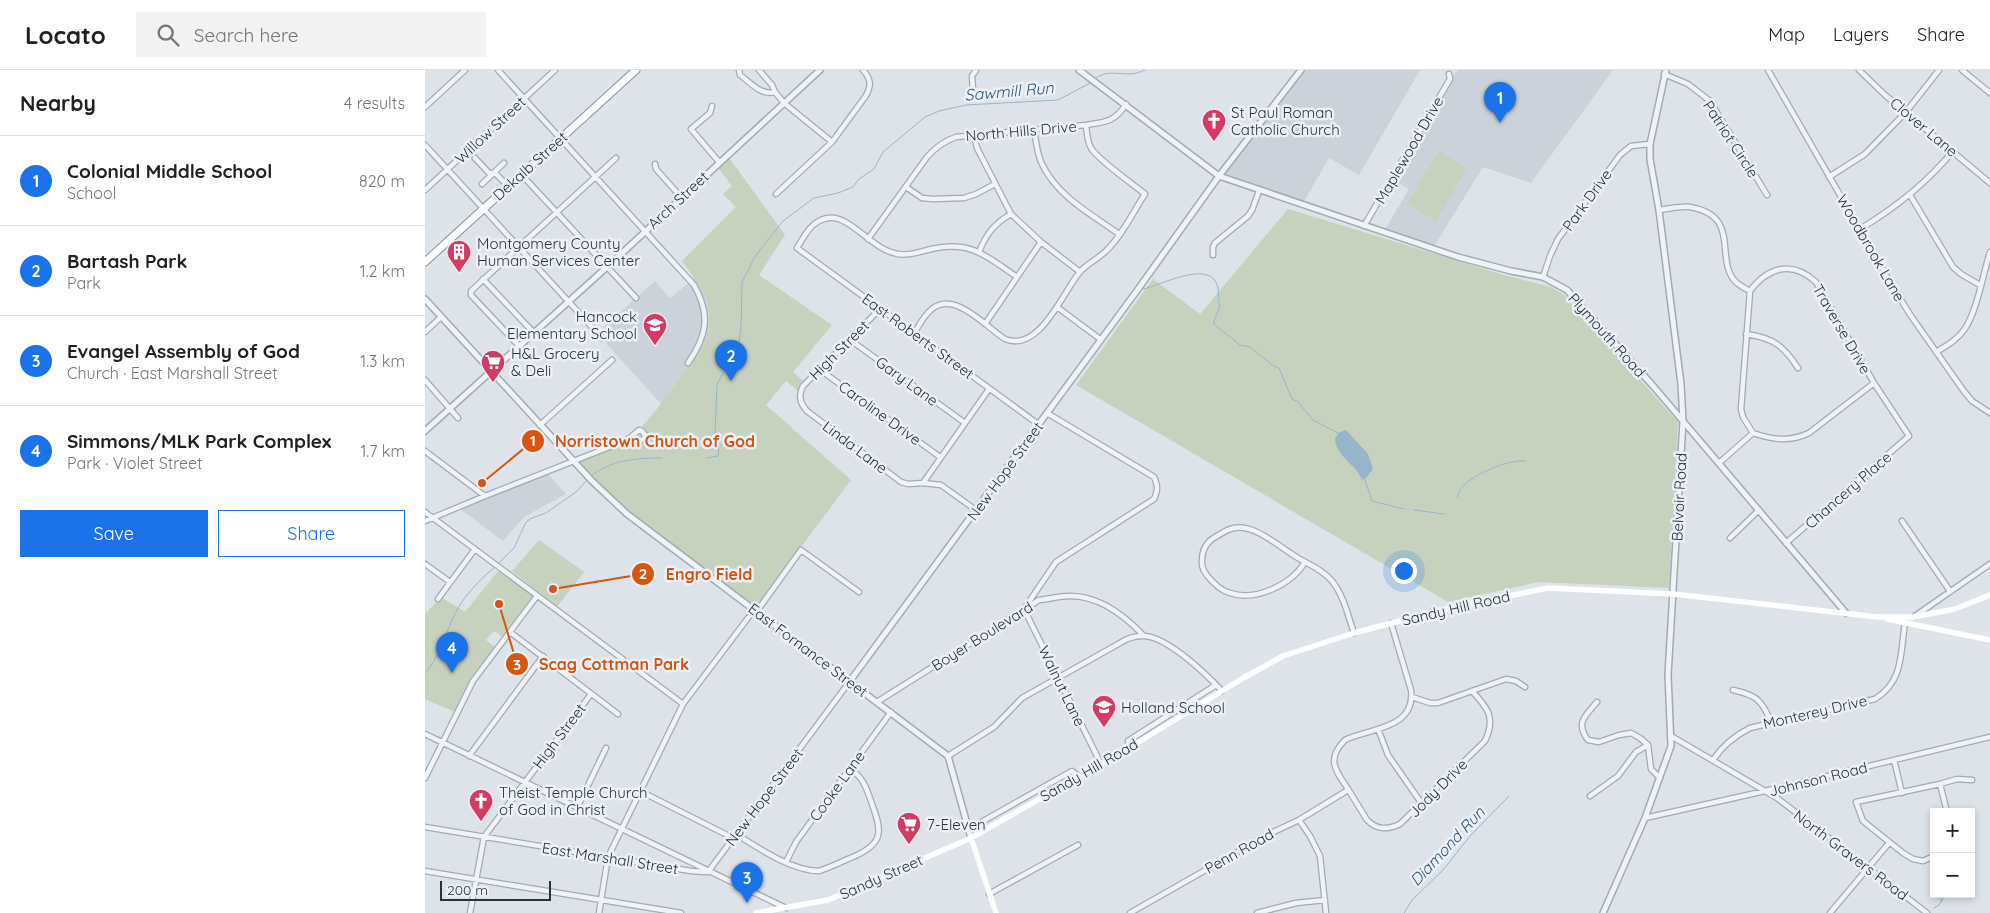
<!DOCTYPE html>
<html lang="en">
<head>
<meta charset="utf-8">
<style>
  :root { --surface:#fff; --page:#f2f2f2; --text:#202124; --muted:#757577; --line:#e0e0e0; --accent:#1a73e8 }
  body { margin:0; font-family:Quicksand,sans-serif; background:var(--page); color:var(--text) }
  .controls { position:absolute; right:15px; bottom:15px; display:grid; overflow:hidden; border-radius:0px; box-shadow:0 2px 8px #0003 }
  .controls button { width:45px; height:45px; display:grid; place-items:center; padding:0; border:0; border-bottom:1px solid var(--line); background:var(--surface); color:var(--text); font:25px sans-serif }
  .scale { position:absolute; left:15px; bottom:12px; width:111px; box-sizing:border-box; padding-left:5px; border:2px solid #26323f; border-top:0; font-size:14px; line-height:18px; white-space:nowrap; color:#26323f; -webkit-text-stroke:4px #edf1f6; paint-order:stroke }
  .you { position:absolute; left:978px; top:500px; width:18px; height:18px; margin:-12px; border:4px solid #fff; border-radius:50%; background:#1a73e8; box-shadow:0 0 0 8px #1a73e833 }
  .badge { display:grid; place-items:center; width:32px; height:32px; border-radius:50%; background:var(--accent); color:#fff; font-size:16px; font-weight:700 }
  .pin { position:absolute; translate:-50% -41px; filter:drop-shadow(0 1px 2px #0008) }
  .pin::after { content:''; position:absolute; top:26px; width:18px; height:15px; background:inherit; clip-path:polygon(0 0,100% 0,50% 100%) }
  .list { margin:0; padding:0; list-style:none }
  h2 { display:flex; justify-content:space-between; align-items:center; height:65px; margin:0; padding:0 20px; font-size:21px }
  h2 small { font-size:16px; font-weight:400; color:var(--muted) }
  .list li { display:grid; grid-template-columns:32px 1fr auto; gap:15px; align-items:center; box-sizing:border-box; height:90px; padding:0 20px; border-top:1px solid var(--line) }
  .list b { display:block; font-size:19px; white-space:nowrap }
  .list p { margin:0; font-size:16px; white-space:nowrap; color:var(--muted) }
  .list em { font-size:16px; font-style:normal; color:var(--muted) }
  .actions { display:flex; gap:10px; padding:15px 20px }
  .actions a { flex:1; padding:11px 0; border:1px solid var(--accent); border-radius:0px; text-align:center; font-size:18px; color:var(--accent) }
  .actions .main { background:var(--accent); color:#fff }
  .icon { flex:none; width:28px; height:28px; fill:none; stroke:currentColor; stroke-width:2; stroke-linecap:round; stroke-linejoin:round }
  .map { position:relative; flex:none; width:1565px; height:843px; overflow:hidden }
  header { display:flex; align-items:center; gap:30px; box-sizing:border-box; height:70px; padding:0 25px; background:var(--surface); border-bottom:1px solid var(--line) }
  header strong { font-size:24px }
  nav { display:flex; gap:28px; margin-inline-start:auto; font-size:18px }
  .search { width:350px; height:45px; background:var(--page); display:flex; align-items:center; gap:12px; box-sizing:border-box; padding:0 18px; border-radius:0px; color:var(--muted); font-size:19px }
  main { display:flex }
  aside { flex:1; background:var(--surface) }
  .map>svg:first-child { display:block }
  .built { fill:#cbd2da }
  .green { fill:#c6d2be }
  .water { fill:#96b5ca }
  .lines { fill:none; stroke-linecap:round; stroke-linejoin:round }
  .stream { stroke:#96b5ca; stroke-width:1 }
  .minor-casing { stroke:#a2aab2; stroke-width:7 }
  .tertiary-casing { stroke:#a2aab2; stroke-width:8 }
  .trunk-casing { stroke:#84929f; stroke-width:9 }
  .minor { stroke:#f0f3f6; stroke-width:4.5 }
  .tertiary { stroke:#f0f3f6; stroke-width:5 }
  .secondary { stroke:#fff; stroke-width:5.5 }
  .trunk { stroke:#fff; stroke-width:7 }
  .labels { text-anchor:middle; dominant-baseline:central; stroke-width:5; stroke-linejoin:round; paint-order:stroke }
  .poi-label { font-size:15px; fill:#26323f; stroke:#edf1f6; text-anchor:start }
  .street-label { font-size:15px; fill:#26323f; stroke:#edf1f6 }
  .water-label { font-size:16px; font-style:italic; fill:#2e5675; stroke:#edf1f6 }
  .leader { fill:none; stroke:#d55511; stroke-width:2 }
  .callout-dot { fill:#d55511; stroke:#edf1f6; stroke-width:2 }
  .mark-label { font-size:15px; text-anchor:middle; font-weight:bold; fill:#fff }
  .callout-label { font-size:16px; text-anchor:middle; font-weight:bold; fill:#d55511; stroke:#edf1f6; stroke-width:5; stroke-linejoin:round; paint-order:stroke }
</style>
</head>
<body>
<header>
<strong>Locato</strong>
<div class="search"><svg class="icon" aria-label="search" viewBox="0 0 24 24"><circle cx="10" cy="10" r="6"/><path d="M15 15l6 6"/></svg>Search here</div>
<nav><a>Map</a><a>Layers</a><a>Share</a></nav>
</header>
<main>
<aside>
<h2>Nearby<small>4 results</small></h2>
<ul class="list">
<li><span class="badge">1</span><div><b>Colonial Middle School</b><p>School</p></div><em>820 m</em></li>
<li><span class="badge">2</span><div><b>Bartash Park</b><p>Park</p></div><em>1.2 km</em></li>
<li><span class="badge">3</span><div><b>Evangel Assembly of God</b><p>Church · East Marshall Street</p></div><em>1.3 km</em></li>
<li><span class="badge">4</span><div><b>Simmons/MLK Park Complex</b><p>Park · Violet Street</p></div><em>1.7 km</em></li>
</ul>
<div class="actions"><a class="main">Save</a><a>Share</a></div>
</aside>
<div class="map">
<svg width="1565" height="843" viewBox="0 0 1565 843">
  <rect width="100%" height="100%" fill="#dde3e8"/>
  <path class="built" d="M876 0H995L934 105 904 88 877 135 794 106Z
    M1033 0H1188L1106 113 1058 97 1008 178 959 161 984 119 966 109 1025 9Z
    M270 208 282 227 285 259 273 284 236 334 172 263 230 211 245 228Z
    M123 404 141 424 99 447 78 471 35 439Z"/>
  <path class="green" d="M1014 81 1042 98 1011 151 982 134Z
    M302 85 360 165 334 205 407 255 368 302 381 313 375 323 361 311 341 335 426 410 330 539 202 444 149 392 202 370 214 360 231 340 273 284 285 259 282 227 257 191 311 137 298 124 307 116 291 95Z
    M863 139 1079 205 1126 217 1139 225 1253 352 1244 518 1113 512 1023 532 651 315 728 209 775 244Z
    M114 470 159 502 132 537 87 501Z
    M74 500 108 526 78 567 69 561 61 570 71 578 30 642 0 629V544L16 527 40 542Z"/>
  <path class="water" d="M921 360 943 384 948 399 942 407 937 410C931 394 911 387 910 368L915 362Z"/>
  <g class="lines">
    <path class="stream" d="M670 9C680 0 692 4 704 4 710 4 715 2 720 0
      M718 219C735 216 787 187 793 218 794 225 793 231 795 237L789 251V254L815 275 825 277 847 295 854 298 867 329 873 332 888 350 913 363
      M281 388 293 386 294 375 290 364 292 315 314 271 316 258 317 212 331 185 358 151 389 128 413 123 428 117 434 109 449 99 458 82 500 47 514 41 541 35 633 30 667 12
      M165 407C184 390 212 388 237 388
      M939 407 947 431 979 439
      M1032 427C1034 424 1035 419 1038 416 1050 404 1083 389 1100 391
      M989 440 1019 444
      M73 494 89 478 101 452 107 448 121 443 151 422 162 410
      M0 603C12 592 22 559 30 544 37 528 56 508 70 497
      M1546 803 1550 806
      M1512 824 1516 830
      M1509 838 1514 835 1521 824
      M979 843 987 830 1018 800 1046 765 1084 726"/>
    <defs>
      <path id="minor" d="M73 0 269 215C286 245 282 266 263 293
        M314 0 315 5C325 12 336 26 350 22
        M334 0 347 15 350 22 359 33 407 72
        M1343 0 1468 217 1486 246 1538 320 1547 331 1565 343
        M1434 0 1460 25 1565 113
        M1537 0 1565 23
        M1239 4 1263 14 1285 31 1342 125
        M548 20 547 6 551 0
        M287 36 285 43 266 59 294 92
        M0 37 40 0
        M609 60C611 71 612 84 617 94 632 126 666 144 694 164
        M549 65 552 78 586 144 616 172 655 202
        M0 75 177 268
        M50 88 64 103 71 104 83 116
        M230 94 231 99 256 127
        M96 104 211 228
        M1404 107 1440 84 1481 42 1514 0
        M57 114 79 93
        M481 117 497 128 508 129 539 128 551 124 570 114
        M0 120 130 0
        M351 124 407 72 440 27C447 16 446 9 438 0
        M1485 125 1528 197 1536 204 1555 215
        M1234 140C1243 139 1255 136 1265 137 1316 146 1290 186 1309 210 1313 215 1319 218 1325 221
        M939 156 1025 9 1024 4
        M1435 159C1470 138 1501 114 1528 81
        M443 169 502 87C510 78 519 71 531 67L661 55C680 52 690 52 701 34
        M554 182C561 164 570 153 586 144
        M788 185V177L790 173 823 146 827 140 834 121
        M592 207C561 186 546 170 506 179 494 182 481 187 469 183 446 178 425 145 403 148 386 151 380 165 372 178L613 354
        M1118 207 1125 186 1133 169 1195 85 1206 76 1225 74
        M58 209 108 262
        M632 237 675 269
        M455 239 378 316C373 326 375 333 382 341L476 412 483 414 498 413 564 319
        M560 254 616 172
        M0 262 16 247
        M489 264C494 255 499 245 507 239 530 220 562 258 580 269 614 283 637 224 654 203 661 194 673 189 681 181 697 166 708 142 720 124 708 114 673 90 666 78 662 71 662 63 661 55
        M1321 264C1348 268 1358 275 1373 298
        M424 269 540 353
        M94 276 46 225V221L191 88
        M1511 282C1521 276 1532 270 1539 260 1552 242 1558 204 1565 182
        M394 299 515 387
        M0 310 33 348
        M622 343 729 407C733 416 733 420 729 429L631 492 599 539 676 694
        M115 355 187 290
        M1328 363 1318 347 1316 339 1325 221C1343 197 1367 190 1391 212L1449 313 1484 366 1361 473
        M0 381 60 426
        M1294 393 1328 363C1348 370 1365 372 1384 363L1449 313
        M498 413 516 415 551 440
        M0 442 258 634
        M0 451 60 426 202 370 214 360 217 361 220 365 219 369C213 371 208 373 202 370
        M1477 451 1525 521
        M1305 468 1334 440
        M880 492C867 514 831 532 805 523 797 521 792 516 786 510 781 505 776 499 777 491 777 480 782 471 792 466 797 463 803 459 809 458 831 454 855 478 873 488 885 495 898 500 907 511 919 526 923 546 929 563
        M0 494 25 512
        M13 529 50 479
        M1490 546 1565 494
        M966 553 986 620C991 659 945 658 920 670 901 689 910 700 923 719 929 729 936 740 942 750 952 760 962 760 975 754L1060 671C1071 648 1063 638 1047 621
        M85 562 193 644
        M1308 620C1331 625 1337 630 1346 652
        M987 627 1005 633H1013L1081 609 1091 611 1100 617
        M452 632 614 530C624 529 634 526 645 526 674 526 699 545 718 565
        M1172 632C1160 646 1150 653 1163 670L1174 672 1194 665 1206 663 1215 668 1223 675 1226 699 1235 708
        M953 659 963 685 997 734
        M0 664 361 838
        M1246 666 1352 728 1502 843
        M704 678 703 671 791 615
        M44 686 118 586
        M523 686 569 657 597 628 695 573C701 569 709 566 717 566 741 565 781 604 797 621
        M1288 690C1298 675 1309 666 1325 658L1450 629C1479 611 1475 584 1480 553
        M1469 690 1477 723
        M0 708 48 611 112 526
        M1515 714 1532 709 1547 710
        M215 721 308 768
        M1165 726 1193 706 1211 682 1223 675
        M152 738 181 678
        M1220 748 1340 721 1565 667
        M874 750 885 766 895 786 901 843
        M0 757 266 801 280 802
        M544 759 647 701 653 706
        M311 764C333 778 367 801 394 801 406 797 418 791 430 786 459 773 457 761 447 734 441 717 439 709 425 698
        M1509 786 1498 791 1488 789 1478 783 1438 751 1431 732 1515 714 1522 742
        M361 792 371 772 466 642
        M0 801 256 843
        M283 802 425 611
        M564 824 653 775
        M45 843 59 767 166 624
        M174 843 183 787 258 634 329 540 335 537 376 480 434 522
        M705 843 844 764 874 750 923 720
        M832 843 871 833 900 830
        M1405 843 1464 773"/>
      <path id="tertiary" d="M654 0 794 106 1033 187 1086 201 1118 207 1142 220 1229 317 1421 543
        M0 229 167 411 202 444 523 686 546 768
        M0 361 182 197 395 0
        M425 611 711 222 794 106 876 0
        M1178 843 1220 748 1246 676 1243 605 1258 351 1256 314 1234 140 1225 89V74L1241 0"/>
      <path id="trunk" d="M0 192 211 0"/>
    </defs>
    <use href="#minor" class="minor-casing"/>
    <use href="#tertiary" class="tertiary-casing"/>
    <use href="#trunk" class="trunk-casing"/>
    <use href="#minor" class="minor"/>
    <use href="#tertiary" class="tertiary"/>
    <path class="secondary" d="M1462 549 1565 570
      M546 768 571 843
      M331 843 403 830 546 768 704 678 820 607 858 586 929 563 1020 539 1123 518 1248 524 1452 547H1488L1530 539 1565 525"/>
    <use href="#trunk" class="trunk"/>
  </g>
  <defs>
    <symbol id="church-pin" viewBox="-11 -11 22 30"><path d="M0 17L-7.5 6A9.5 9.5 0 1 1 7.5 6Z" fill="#d43b64" stroke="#edf1f6"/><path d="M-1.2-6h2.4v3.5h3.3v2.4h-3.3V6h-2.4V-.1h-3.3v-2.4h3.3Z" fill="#fff"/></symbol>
    <symbol id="building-pin" viewBox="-11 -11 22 30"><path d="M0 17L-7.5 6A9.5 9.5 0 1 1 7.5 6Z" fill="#d43b64" stroke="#edf1f6"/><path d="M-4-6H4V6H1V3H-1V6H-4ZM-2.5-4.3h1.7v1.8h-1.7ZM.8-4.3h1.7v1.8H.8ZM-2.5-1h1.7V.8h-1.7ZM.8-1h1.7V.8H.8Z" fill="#fff"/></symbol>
    <symbol id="school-pin" viewBox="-11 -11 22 30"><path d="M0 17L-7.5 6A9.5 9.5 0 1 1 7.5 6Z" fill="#d43b64" stroke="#edf1f6"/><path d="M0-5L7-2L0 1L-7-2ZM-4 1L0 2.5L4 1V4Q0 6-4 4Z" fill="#fff"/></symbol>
    <symbol id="supermarket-pin" viewBox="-11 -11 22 30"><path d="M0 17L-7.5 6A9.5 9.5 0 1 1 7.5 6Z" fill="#d43b64" stroke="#edf1f6"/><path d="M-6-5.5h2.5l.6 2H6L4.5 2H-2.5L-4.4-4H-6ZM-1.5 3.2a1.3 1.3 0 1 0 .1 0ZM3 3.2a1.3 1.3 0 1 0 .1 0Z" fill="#fff"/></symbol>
  </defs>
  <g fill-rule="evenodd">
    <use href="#church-pin" x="775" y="37" width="28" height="38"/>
    <use href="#building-pin" x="20" y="168" width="28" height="38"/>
    <use href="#school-pin" x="216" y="241" width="28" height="38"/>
    <use href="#supermarket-pin" x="54" y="278" width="28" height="38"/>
    <use href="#school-pin" x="665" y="623" width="28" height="38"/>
    <use href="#church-pin" x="42" y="717" width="28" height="38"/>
    <use href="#supermarket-pin" x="470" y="740" width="28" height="38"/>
  </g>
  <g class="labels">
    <g class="poi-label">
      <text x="806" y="42">St Paul Roman<tspan x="806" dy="17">Catholic Church</tspan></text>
      <text x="52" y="173">Montgomery County<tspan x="52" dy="17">Human Services Center</tspan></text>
      <text x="212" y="246" text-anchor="end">Hancock<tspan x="212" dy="17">Elementary School</tspan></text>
      <text x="86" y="283">H&amp;L Grocery<tspan x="86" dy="17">&amp; Deli</tspan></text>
      <text x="696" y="637">Holland School</text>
      <text x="74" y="722">Theist Temple Church<tspan x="74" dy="17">of God in Christ</tspan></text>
      <text x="502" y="754">7-Eleven</text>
    </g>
    <g class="street-label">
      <text transform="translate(1499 57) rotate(40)">Clover Lane</text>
      <text transform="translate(65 60) rotate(-43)">Willow Street</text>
      <text transform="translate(596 61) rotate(-5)">North Hills Drive</text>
      <text transform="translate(1306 69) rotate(57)">Patriot Circle</text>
      <text transform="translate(984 80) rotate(-60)">Maplewood Drive</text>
      <text transform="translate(105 96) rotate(-42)">Dekalb Street</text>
      <text transform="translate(253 130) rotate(-43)">Arch Street</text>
      <text transform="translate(1162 130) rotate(-54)">Park Drive</text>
      <text transform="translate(1446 178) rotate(60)">Woodbrook Lane</text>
      <text transform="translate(1417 259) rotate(60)">Traverse Drive</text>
      <text transform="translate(1182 265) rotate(48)">Plymouth Road</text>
      <text transform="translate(493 266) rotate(36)">East Roberts Street</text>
      <text transform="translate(414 280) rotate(-45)">High Street</text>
      <text transform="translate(482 311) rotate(36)">Gary Lane</text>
      <text transform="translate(455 343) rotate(36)">Caroline Drive</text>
      <text transform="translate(430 377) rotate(37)">Linda Lane</text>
      <text transform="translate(580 401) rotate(-54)">New Hope Street</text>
      <text transform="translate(1423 420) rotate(-41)">Chancery Place</text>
      <text transform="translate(1254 427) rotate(-87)">Belvoir Road</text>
      <text transform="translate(1031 538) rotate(-13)">Sandy Hill Road</text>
      <text transform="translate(557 566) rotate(-32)">Boyer Boulevard</text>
      <text transform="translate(383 580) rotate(37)">East Fornance Street</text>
      <text transform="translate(637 616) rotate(64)">Walnut Lane</text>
      <text transform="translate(1390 642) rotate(-13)">Monterey Drive</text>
      <text transform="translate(134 666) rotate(-53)">High Street</text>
      <text transform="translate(664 700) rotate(-30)">Sandy Hill Road</text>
      <text transform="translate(1393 709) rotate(-14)">Johnson Road</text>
      <text transform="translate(412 716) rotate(-54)">Cooke Lane</text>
      <text transform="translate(1013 718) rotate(-45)">Jody Drive</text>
      <text transform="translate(339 727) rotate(-53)">New Hope Street</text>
      <text transform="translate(814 781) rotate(-29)">Penn Road</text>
      <text transform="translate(1426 785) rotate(37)">North Gravers Road</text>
      <text transform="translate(185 788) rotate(9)">East Marshall Street</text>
      <text transform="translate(456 807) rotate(-24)">Sandy Street</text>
    </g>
    <g class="water-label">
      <text transform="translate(584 21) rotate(-5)">Sawmill Run</text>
      <text transform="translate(1022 776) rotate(-47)">Diamond Run</text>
    </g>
  </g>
  <path class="leader" d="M57 413L108 371M128 519L218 504M74 534L92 594"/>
  <g class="callout-dot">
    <circle cx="57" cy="413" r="5"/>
    <circle cx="128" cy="519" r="5"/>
    <circle cx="74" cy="534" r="5"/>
    <circle cx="108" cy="371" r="12"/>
    <circle cx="218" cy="504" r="12"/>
    <circle cx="92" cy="594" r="12"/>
  </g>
  <g class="mark-label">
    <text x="108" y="376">1</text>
    <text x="218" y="509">2</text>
    <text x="92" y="600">3</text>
  </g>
  <g class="callout-label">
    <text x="230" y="377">Norristown Church of God</text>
    <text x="284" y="510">Engro Field</text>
    <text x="189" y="600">Scag Cottman Park</text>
  </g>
</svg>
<div class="controls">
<button>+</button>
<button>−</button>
</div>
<div class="scale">200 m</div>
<div class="you"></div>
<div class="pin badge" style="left:1075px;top:53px">1</div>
<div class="pin badge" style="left:306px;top:311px">2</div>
<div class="pin badge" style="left:322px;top:833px">3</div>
<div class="pin badge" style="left:27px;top:603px">4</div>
</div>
</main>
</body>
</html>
